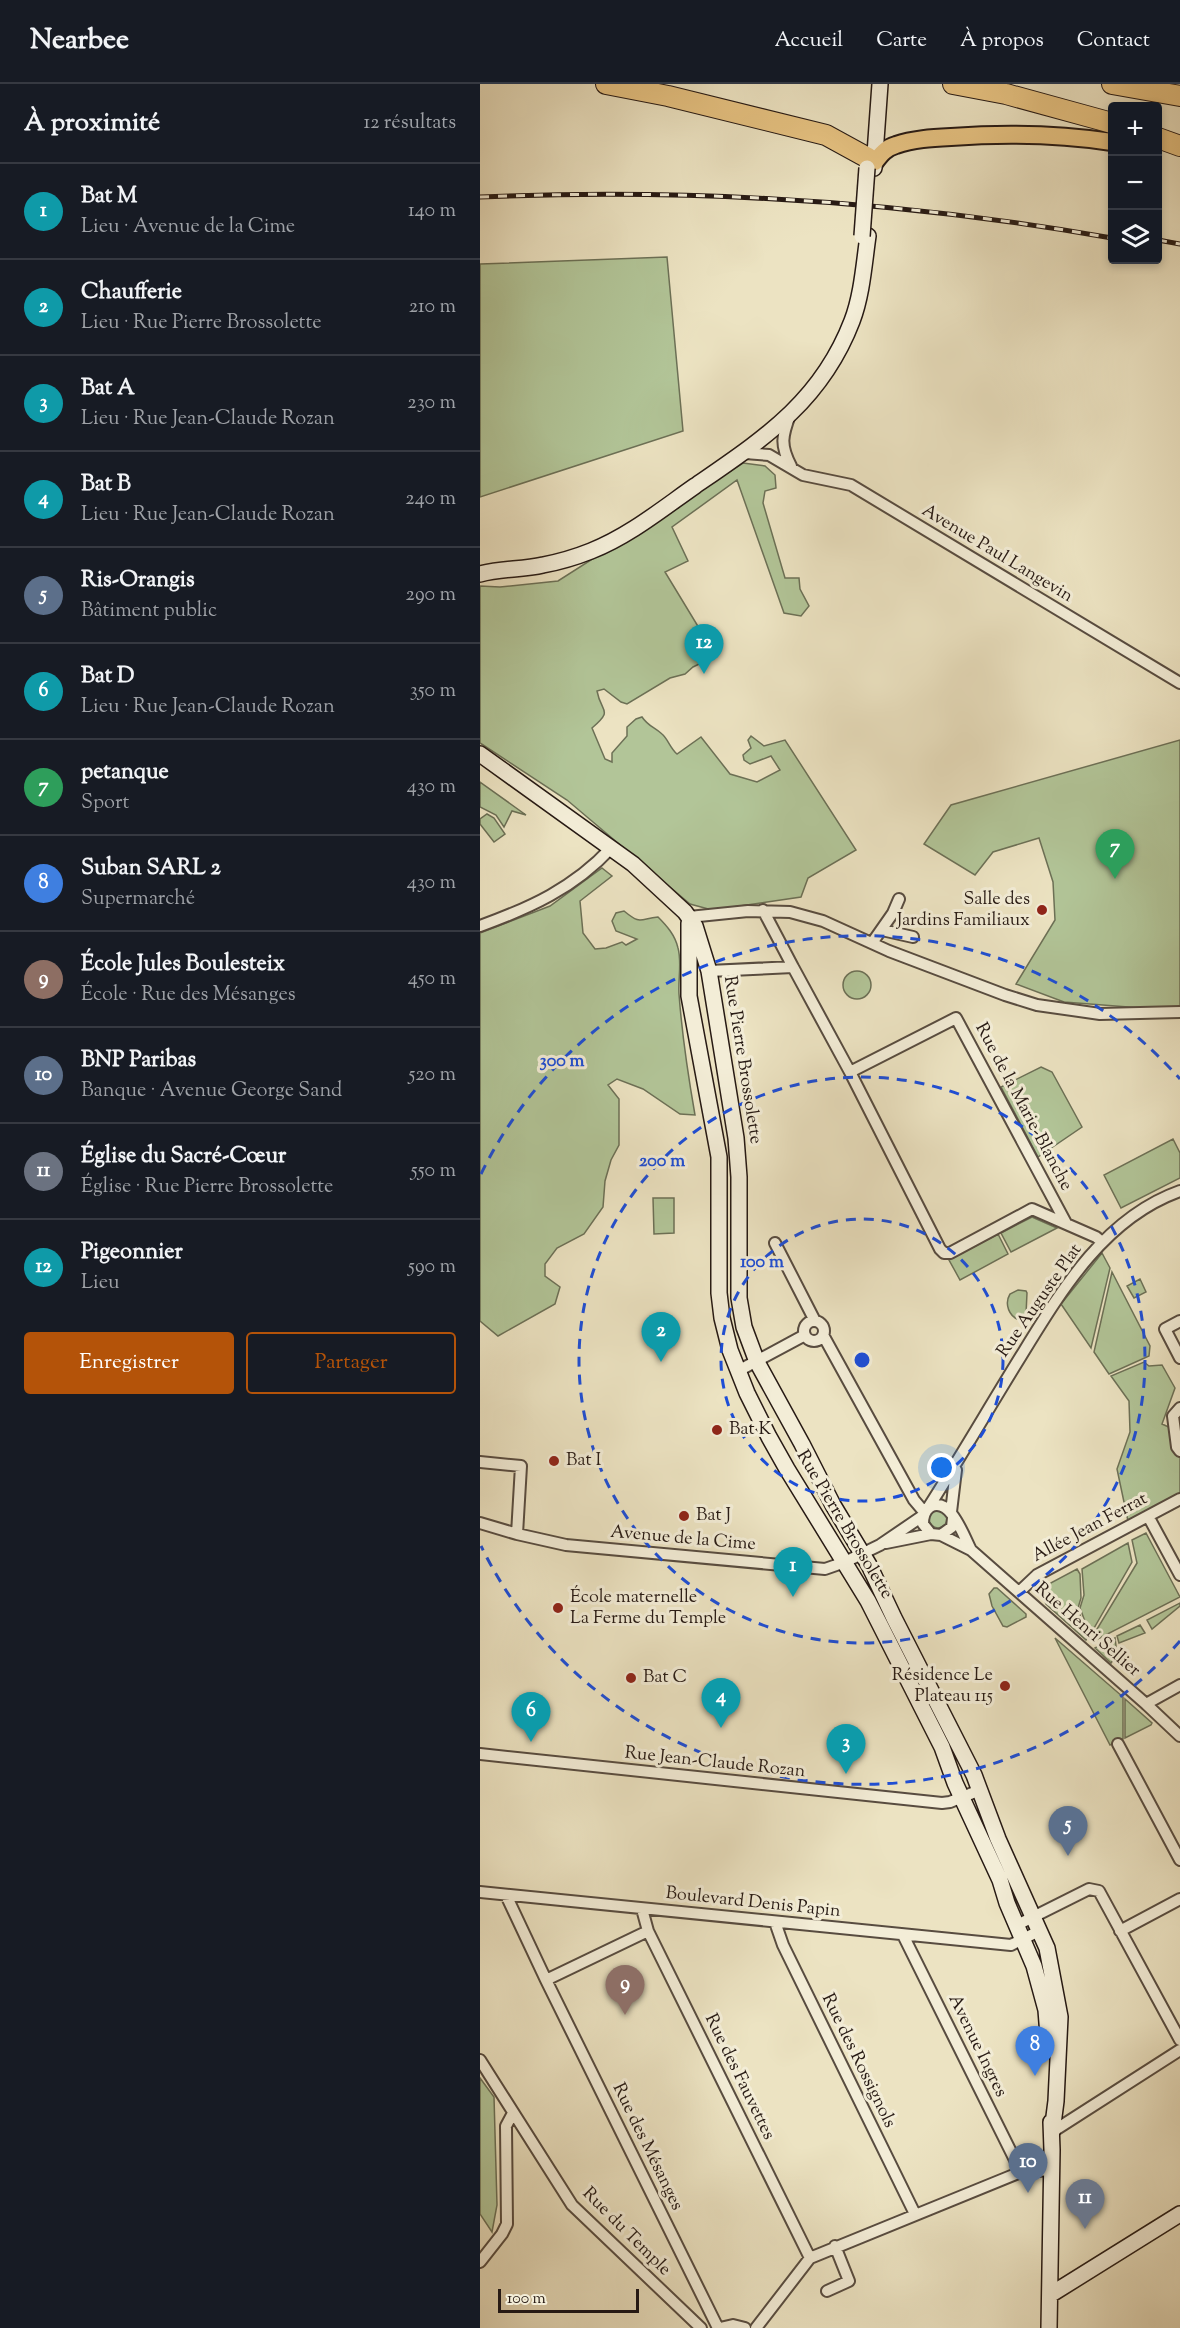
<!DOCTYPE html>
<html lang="fr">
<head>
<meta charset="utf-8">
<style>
  :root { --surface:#171b24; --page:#242831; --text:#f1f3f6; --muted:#9ea1a6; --line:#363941; --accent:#b45309 }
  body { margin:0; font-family:"Sorts Mill Goudy",serif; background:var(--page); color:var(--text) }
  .controls { position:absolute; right:18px; top:18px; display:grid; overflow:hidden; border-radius:6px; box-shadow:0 3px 9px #0003 }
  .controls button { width:54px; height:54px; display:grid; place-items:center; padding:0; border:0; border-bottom:2px solid var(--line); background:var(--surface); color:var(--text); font:30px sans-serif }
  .scale { position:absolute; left:18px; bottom:15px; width:141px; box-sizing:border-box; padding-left:6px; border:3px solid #271a14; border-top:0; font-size:16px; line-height:21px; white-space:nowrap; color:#271a14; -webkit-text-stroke:4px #f3edd7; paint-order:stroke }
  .you { position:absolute; left:462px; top:1384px; width:21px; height:21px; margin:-15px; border:4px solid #fff; border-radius:50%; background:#1a73e8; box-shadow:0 0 0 9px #1a73e833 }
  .badge { display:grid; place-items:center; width:39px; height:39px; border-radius:50%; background:var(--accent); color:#fff; font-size:20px; font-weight:700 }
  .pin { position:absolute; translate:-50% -50px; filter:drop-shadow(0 2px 3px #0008) }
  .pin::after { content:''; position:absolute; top:32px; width:21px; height:18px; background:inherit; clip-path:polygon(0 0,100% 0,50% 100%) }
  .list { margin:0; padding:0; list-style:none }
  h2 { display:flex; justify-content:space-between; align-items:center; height:78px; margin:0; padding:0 24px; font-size:26px }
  h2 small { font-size:20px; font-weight:400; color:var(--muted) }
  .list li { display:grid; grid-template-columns:39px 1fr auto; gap:18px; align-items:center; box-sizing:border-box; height:96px; padding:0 24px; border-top:2px solid var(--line) }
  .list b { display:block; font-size:22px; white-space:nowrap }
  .list p { margin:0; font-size:20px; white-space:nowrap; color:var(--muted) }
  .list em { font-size:20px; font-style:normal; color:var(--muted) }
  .actions { display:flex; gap:12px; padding:18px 24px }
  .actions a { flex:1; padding:14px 0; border:2px solid var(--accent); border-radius:6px; text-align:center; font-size:21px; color:var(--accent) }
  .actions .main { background:var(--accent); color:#fff }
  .icon { flex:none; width:33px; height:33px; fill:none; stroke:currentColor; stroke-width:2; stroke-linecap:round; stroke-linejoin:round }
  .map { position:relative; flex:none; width:700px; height:2244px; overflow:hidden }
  header { display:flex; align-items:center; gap:36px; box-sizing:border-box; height:84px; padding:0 30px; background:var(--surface); border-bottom:2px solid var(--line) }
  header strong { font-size:28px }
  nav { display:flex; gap:33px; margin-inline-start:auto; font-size:21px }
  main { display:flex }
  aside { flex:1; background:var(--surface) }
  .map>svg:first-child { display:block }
  .green { fill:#b2c598; stroke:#6c7056; stroke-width:1.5 }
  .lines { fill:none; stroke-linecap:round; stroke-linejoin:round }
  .street-casing { stroke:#584c40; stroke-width:14 }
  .secondary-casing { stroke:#271a14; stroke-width:18 }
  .primary-casing { stroke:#271a14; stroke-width:20 }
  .highway-casing { stroke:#271a14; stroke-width:22 }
  .street { stroke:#f3edd7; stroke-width:10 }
  .secondary { stroke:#f3edd7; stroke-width:15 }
  .primary { stroke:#e6c281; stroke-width:16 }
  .highway { stroke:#e6c281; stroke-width:20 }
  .rail-casing { stroke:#271a14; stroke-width:5 }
  .rail { stroke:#f3edd7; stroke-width:3; stroke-dasharray:9; stroke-linecap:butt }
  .secondary-bridge-casing { stroke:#271a14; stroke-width:18; stroke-linecap:butt }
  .secondary-bridge { stroke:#f3edd7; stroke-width:15 }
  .ring { fill:none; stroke:#1d4ed8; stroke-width:3; stroke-dasharray:10 8 }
  .poi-dot { fill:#8f2418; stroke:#f3edd7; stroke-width:2 }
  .labels { text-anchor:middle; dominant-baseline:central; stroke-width:6; stroke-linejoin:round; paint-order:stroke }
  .street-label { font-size:18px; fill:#271a14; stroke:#f3edd7 }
  .poi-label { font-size:18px; fill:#271a14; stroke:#f3edd7; text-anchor:start }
  .centre { fill:#1d4ed8; stroke:#f3edd7; stroke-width:3 }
  .ring-label { font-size:18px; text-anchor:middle; font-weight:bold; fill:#1d4ed8; stroke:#f3edd7; stroke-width:6; stroke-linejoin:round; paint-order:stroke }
</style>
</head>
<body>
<header>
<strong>Nearbee</strong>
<nav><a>Accueil</a><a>Carte</a><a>À propos</a><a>Contact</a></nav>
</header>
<main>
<aside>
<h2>À proximité<small>12 résultats</small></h2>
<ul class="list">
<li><span class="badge" style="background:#0f9aa8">1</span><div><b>Bat M</b><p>Lieu · Avenue de la Cime</p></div><em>140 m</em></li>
<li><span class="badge" style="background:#0f9aa8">2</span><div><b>Chaufferie</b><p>Lieu · Rue Pierre Brossolette</p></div><em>210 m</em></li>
<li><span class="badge" style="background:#0f9aa8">3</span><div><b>Bat A</b><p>Lieu · Rue Jean-Claude Rozan</p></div><em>230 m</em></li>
<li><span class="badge" style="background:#0f9aa8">4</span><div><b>Bat B</b><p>Lieu · Rue Jean-Claude Rozan</p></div><em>240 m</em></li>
<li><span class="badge" style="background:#5c6f8a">5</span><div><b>Ris-Orangis</b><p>Bâtiment public</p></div><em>290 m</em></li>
<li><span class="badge" style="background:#0f9aa8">6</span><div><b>Bat D</b><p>Lieu · Rue Jean-Claude Rozan</p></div><em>350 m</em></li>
<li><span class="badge" style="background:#2e9e5b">7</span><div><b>petanque</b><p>Sport</p></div><em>430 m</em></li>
<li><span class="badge" style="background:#3f7fe0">8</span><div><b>Suban SARL 2</b><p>Supermarché</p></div><em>430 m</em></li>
<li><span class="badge" style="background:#8d6e63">9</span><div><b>École Jules Boulesteix</b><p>École · Rue des Mésanges</p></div><em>450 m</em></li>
<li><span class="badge" style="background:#5c6f8a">10</span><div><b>BNP Paribas</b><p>Banque · Avenue George Sand</p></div><em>520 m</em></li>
<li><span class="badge" style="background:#6b7280">11</span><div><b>Église du Sacré-Cœur</b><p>Église · Rue Pierre Brossolette</p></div><em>550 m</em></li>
<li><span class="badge" style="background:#0f9aa8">12</span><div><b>Pigeonnier</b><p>Lieu</p></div><em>590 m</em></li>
</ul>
<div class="actions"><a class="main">Enregistrer</a><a>Partager</a></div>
</aside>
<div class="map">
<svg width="700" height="2244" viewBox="0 0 700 2244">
  <rect width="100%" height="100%" fill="#ece3c2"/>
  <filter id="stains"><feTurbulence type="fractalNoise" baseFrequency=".00333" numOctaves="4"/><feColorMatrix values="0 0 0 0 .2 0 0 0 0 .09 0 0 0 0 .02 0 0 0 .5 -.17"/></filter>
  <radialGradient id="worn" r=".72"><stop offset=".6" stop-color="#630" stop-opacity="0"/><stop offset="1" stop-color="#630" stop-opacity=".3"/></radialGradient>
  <path class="green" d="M187 173 203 347 0 413V180Z
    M263 379 285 382 295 391 296 404 285 407 283 419 305 494H319L320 505 329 522 321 532 304 529 257 396 192 443 208 477 185 488 236 572 213 583 205 590 190 594 147 620 141 618 124 605 117 607C121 629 134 625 112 644L125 675 132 678V669L147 652V643L156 635 162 633C168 642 174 643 182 650 188 655 190 664 197 670L221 653 250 690 277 698 300 686 291 672 270 680 264 676 263 671 271 664 268 656 271 652 284 662 305 656 376 766 328 794 321 813 232 826 210 820 87 716 0 659V502L20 503 78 497Z
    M700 656V927L584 918 536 900 575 836 573 798 559 754 513 768 495 791 444 760 471 721Z
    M0 698 46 731 32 727 24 743 16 731 0 723Z
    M7 730 14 734 25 750 14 758 0 740V735Z
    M122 784 132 792 100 817 103 849 115 865 126 864 142 858 146 861 157 855 136 847 132 837 136 829 144 827C161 841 159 835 178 833 187 842 195 851 198 864 202 878 198 895 199 910 202 951 208 991 215 1031L200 1030 163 1005 137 995 128 1001 139 1015V1061L131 1076 125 1097 123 1123 104 1150 77 1164 65 1180V1192L80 1203 75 1220 18 1252 0 1237V849L70 822Z
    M363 901a14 14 0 1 1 28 0a14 14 0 1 1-28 0Z
    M561 983 572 988 602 1043 558 1073 521 1003Z
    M693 1055 700 1069V1094L641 1124 624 1091Z
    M173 1114H194V1149L174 1150Z
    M552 1133 577 1144 531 1168 521 1149Z
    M518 1150 528 1170 480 1196 469 1176Z
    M622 1169 630 1184 611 1264 581 1220Z
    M632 1188 670 1262 669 1272 629 1290 614 1268Z
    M660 1195 666 1208 654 1214 647 1202Z
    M538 1206 546 1207 547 1209 546 1230 540 1236C529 1233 524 1220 530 1210Z
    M664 1278 669 1282 682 1281 695 1304 682 1340 691 1344 692 1360 700 1374V1409L648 1437 637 1385 650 1348 649 1317 631 1292Z
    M449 1435a9 9 0 1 1 18 0a9 9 0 1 1-18 0Z
    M666 1449 700 1513 614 1557 611 1555 657 1479 652 1456Z
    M648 1459 652 1478 610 1551 600 1524 604 1511 602 1485Z
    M597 1485 600 1490 601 1514 598 1524 607 1554 606 1556 566 1520 561 1508 565 1502Z
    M514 1504H517L546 1530V1533L527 1543 523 1542 512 1522 509 1510Z
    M700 1519V1522L672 1545 667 1536Z
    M660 1541 665 1549 639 1559 637 1552Z
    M575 1554 643 1613V1655L630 1661Z
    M635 1554 637 1570 631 1579 615 1564Z
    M645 1615 672 1639 671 1641 645 1654Z
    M0 1994 14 2013 17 2121 12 2148 0 2130Z"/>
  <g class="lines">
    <defs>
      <path id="street" d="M310 331C302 352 300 361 311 382
        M265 369 289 371 323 391 371 401 700 599
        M283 826 313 883
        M209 833 268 827 310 828 343 837 409 867 525 911 557 921 620 930 700 928
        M0 842C50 824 94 804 131 764
        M402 846 433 853
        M392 859 413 829 419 815
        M229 887 313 883 370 988 460 1165 464 1169H470L552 1125 616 1153 622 1158
        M370 988 476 934 586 1139
        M295 1159 335 1237
        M700 1237 685 1245 700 1274
        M324 1247a10 10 0 1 1 20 0a10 10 0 1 1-20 0Z
        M343 1251 434 1416 445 1429
        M258 1287 325 1251
        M700 1324 693 1332 697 1363 700 1367
        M0 1378 41 1382 37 1450
        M448 1424C480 1374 510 1322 541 1272 581 1207 624 1134 700 1107
        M471 1428 476 1386
        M668 1432 700 1491
        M473 1434 472 1443 461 1451 451 1450 443 1440C443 1433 444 1427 450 1423 470 1411 484 1453 491 1466
        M0 1439 37 1450 86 1461 345 1485 365 1478 400 1461 444 1431
        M461 1451 491 1466 666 1620 700 1652
        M406 1459 451 1450
        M539 1508 557 1491 700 1415
        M666 1620 700 1601
        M638 1660 700 1776
        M0 1670 462 1719 470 1718 500 1706
        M0 1808 531 1861 559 1847
        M26 1811 66 1896 238 2244
        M162 1825 168 1847 330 2174
        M295 1838 303 1861 435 2130
        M537 1841 609 1805 619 1807 700 1956
        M640 1847 700 1815
        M423 1851 541 2088
        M66 1896 168 1847
        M0 1976 92 2121 221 2244
        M572 2048 700 1966
        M0 2178 22 2150 27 2140 26 2042 33 2029
        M347 2207 369 2197 355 2162
        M240 2244 253 2241 265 2244
        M276 2244 330 2174 541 2088 572 2086"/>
      <path id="secondary" d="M394 84 400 0
        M0 490C20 484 42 486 63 481 79 478 96 473 111 467 149 452 182 425 215 402 283 355 341 318 372 237 382 211 384 180 388 152
        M0 670 153 780 205 828 215 842 229 887 256 1054 259 1093V1214L264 1243 277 1278 322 1360 353 1421 389 1481 414 1534 494 1691 518 1755 567 1864 580 1933 576 2017 572 2048
        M209 839V912L239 1073V1209L242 1234 250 1266 267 1309 289 1353 307 1385 388 1517 462 1663 475 1699 520 1796 527 1819 554 1882 566 1926 569 1964
        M570 2211 700 2130
        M569 2244 572 2066 571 2038"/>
      <path id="primary" d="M395 78C401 70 406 64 416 61 433 55 452 54 471 53 525 49 579 50 632 58"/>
      <path id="highway" d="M126 0 188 12 346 51 388 74
        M473 0 526 10 632 39
        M632 0 700 12
        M678 54 700 62"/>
    </defs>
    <use href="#street" class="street-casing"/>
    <use href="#secondary" class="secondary-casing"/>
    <use href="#primary" class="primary-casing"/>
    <use href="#highway" class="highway-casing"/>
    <use href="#street" class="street"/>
    <use href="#secondary" class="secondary"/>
    <use href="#primary" class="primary"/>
    <use href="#highway" class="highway"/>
    <defs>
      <path id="rail" d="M0 113C213 104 422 117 632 154
        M678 156 700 160"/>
    </defs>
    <use href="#rail" class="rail-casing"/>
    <use href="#rail" class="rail"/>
    <defs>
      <path id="secondary-bridge" d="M382 152 387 84"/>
    </defs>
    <use href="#secondary-bridge" class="secondary-bridge-casing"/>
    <use href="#secondary-bridge" class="secondary-bridge"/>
  </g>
  <g class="ring">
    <circle cx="382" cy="1276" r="141"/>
    <circle cx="382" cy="1276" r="283"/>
    <path d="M700 1557A424 424 0 0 1 1 1462M1 1090A424 424 0 0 1 700 995"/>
  </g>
  <g class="poi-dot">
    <circle cx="562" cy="826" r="6"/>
    <circle cx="237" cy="1346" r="6"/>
    <circle cx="74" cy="1377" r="6"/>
    <circle cx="204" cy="1432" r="6"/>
    <circle cx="78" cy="1524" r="6"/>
    <circle cx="151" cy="1594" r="6"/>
    <circle cx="525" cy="1602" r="6"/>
  </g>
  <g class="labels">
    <g class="street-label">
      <text transform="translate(517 470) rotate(31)">Avenue Paul Langevin</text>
      <text transform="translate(262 976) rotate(81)">Rue Pierre Brossolette</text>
      <text transform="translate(543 1023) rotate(62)">Rue de la Marie-Blanche</text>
      <text transform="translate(560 1217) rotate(-55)">Rue Auguste Plat</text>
      <text transform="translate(364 1441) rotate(59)">Rue Pierre Brossolette</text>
      <text transform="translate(610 1444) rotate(-28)">Allée Jean Ferrat</text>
      <text transform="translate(203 1455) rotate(5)">Avenue de la Cime</text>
      <text transform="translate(607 1546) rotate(41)">Rue Henri Sellier</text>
      <text transform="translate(235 1679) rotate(6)">Rue Jean-Claude Rozan</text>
      <text transform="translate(273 1819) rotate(6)">Boulevard Denis Papin</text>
      <text transform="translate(497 1962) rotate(64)">Avenue Ingres</text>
      <text transform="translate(378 1977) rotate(64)">Rue des Rossignols</text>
      <text transform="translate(259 1993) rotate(64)">Rue des Fauvettes</text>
      <text transform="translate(167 2063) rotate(64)">Rue des Mésanges</text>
      <text transform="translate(146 2148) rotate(45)">Rue du Temple</text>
    </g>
    <g class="poi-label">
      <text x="550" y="816" text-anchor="end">Salle des<tspan x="550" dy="21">Jardins Familiaux</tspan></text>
      <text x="249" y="1346">Bat K</text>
      <text x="86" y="1377">Bat I</text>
      <text x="216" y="1432">Bat J</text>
      <text x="90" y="1514">École maternelle<tspan x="90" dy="21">La Ferme du Temple</tspan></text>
      <text x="513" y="1592" text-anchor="end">Résidence Le<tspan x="513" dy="21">Plateau 115</tspan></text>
      <text x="163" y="1594">Bat C</text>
    </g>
  </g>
  <circle cx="382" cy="1276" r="9" class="centre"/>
  <g class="ring-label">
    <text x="82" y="982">300 m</text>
    <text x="182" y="1082">200 m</text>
    <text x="282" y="1183">100 m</text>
  </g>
  <rect width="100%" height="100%" filter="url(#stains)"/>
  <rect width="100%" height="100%" fill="url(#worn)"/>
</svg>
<div class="controls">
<button>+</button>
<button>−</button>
<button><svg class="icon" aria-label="layers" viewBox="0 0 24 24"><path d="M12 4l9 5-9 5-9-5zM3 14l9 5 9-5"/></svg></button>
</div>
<div class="scale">100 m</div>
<div class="you"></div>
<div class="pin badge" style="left:313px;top:1513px;background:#0f9aa8">1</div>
<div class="pin badge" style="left:181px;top:1278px;background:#0f9aa8">2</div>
<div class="pin badge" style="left:366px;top:1690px;background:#0f9aa8">3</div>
<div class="pin badge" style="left:241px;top:1644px;background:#0f9aa8">4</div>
<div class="pin badge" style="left:588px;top:1772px;background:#5c6f8a">5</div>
<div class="pin badge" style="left:51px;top:1658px;background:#0f9aa8">6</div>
<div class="pin badge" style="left:635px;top:795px;background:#2e9e5b">7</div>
<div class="pin badge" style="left:555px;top:1992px;background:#3f7fe0">8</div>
<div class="pin badge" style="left:145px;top:1931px;background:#8d6e63">9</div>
<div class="pin badge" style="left:548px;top:2109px;background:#5c6f8a">10</div>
<div class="pin badge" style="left:605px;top:2145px;background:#6b7280">11</div>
<div class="pin badge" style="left:224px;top:590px;background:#0f9aa8">12</div>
</div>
</main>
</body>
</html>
